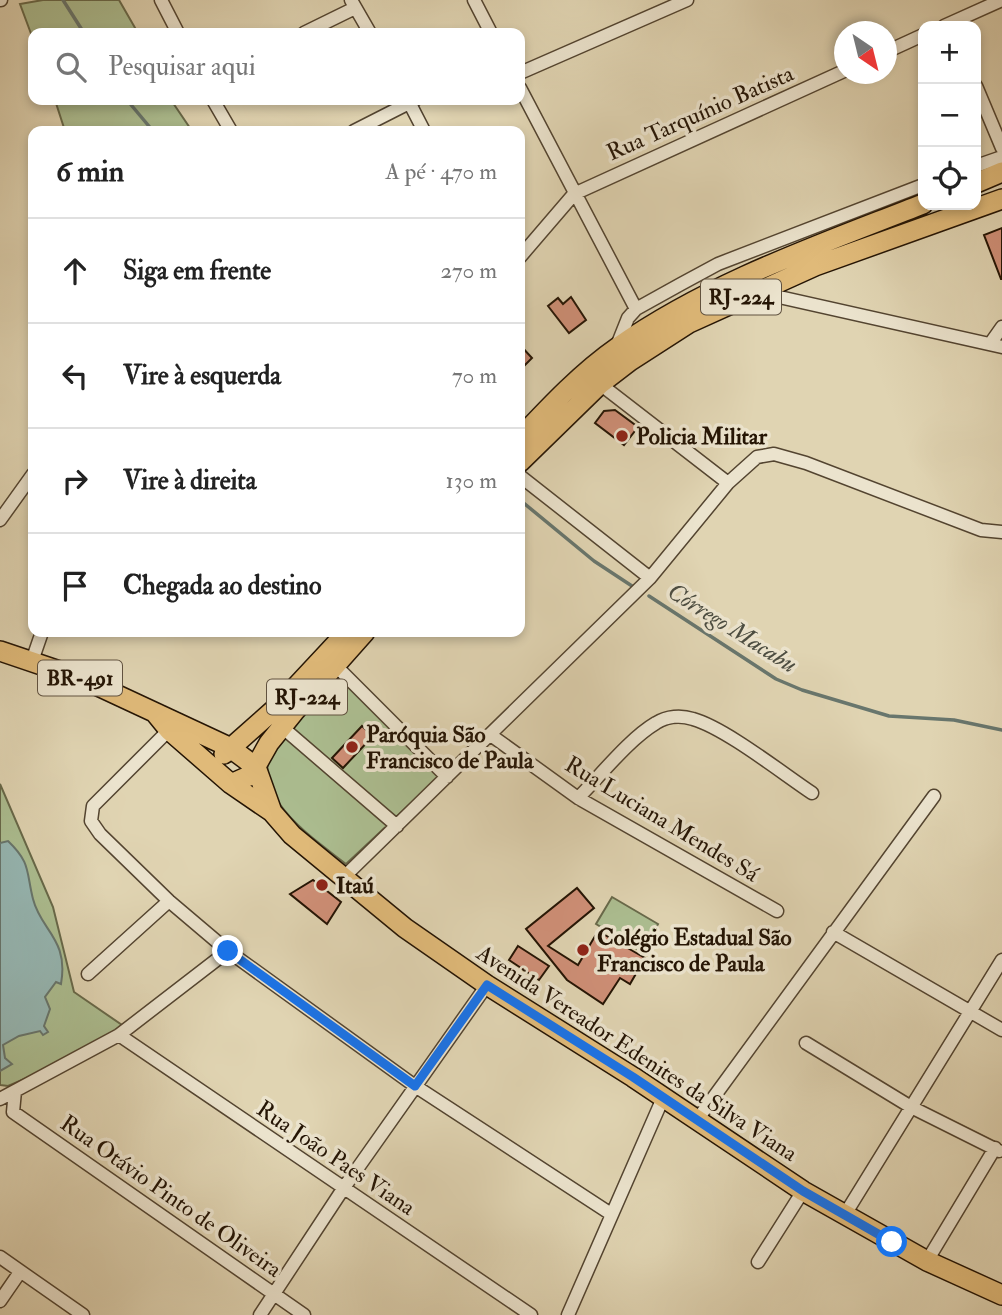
<!DOCTYPE html>
<html lang="pt">
<head>
<meta charset="utf-8">
<style>
  :root { --surface:#fff; --page:#f2f2f2; --text:#222; --muted:#767676; --line:#e0e0e0 }
  body { margin:0; font-family:"IM FELL Double Pica",serif; background:var(--page); color:var(--text) }
  .controls { position:absolute; right:21px; top:21px; display:grid; overflow:hidden; border-radius:14px; box-shadow:0 4px 10px #0003 }
  .controls button { width:63px; height:63px; display:grid; place-items:center; padding:0; border:0; border-bottom:2px solid var(--line); background:var(--surface); color:var(--text); font:35px sans-serif }
  .compass { position:absolute; left:834px; top:21px; width:63px; height:63px; border-radius:50%; background:var(--surface); box-shadow:0 4px 10px #0003; rotate:145deg }
  .stop { position:absolute; width:21px; height:21px; margin:-16px; border:5px solid #1a73e8; border-radius:50%; background:#fff }
  .stop.end { background:#1a73e8; border-color:#fff; box-shadow:0 2px 7px #0008 }
  .list { margin:0; padding:0; list-style:none }
  h2 { display:flex; justify-content:space-between; align-items:center; height:91px; margin:0; padding:0 28px; font-size:30px }
  h2 small { font-size:23px; font-weight:400; color:var(--muted) }
  .list li { display:grid; grid-template-columns:46px 1fr auto; gap:21px; align-items:center; box-sizing:border-box; height:105px; padding:0 28px; border-top:2px solid var(--line) }
  .list b { display:block; font-size:26px; white-space:nowrap }
  .list em { font-size:23px; font-style:normal; color:var(--muted) }
  .icon { flex:none; width:38px; height:38px; fill:none; stroke:currentColor; stroke-width:2; stroke-linecap:round; stroke-linejoin:round }
  .map { position:relative; flex:none; width:1002px; height:1315px; overflow:hidden }
  .search { position:absolute; background:var(--surface); box-shadow:0 4px 10px #0003; left:28px; top:28px; width:497px; height:77px; display:flex; align-items:center; gap:18px; box-sizing:border-box; padding:0 24px; border-radius:14px; color:var(--muted); font-size:26px }
  .panel { position:absolute; background:var(--surface); box-shadow:0 4px 10px #0003; left:28px; top:126px; width:497px; height:511px; border-radius:14px }
  .map>svg:first-child { display:block }
  .green { fill:#acbe91; stroke:#68694a; stroke-width:2 }
  .water { fill:#96b7b3; stroke:#68766d; stroke-width:2 }
  .lines { fill:none; stroke-linecap:round; stroke-linejoin:round }
  .stream { stroke:#68766d; stroke-width:3.5 }
  .building { fill:#d09078; stroke:#241404; stroke-width:2 }
  .minor-casing { stroke:#534430; stroke-width:15 }
  .primary-casing { stroke:#241404; stroke-width:22 }
  .minor { stroke:#ebe3cd; stroke-width:12 }
  .primary { stroke:#e0ba79; stroke-width:19 }
  .route { stroke:#1a73e8; stroke-width:9 }
  .poi-dot { fill:#8f2418; stroke:#ebe3cd; stroke-width:2.5 }
  .labels { text-anchor:middle; dominant-baseline:central; stroke-width:7; stroke-linejoin:round; paint-order:stroke }
  .shield { fill:#ebe3cd; stroke:#605240; stroke-width:2 }
  .shield-label { font-size:21px; font-weight:bold; fill:#241404 }
  .street-label { font-size:23px; fill:#241404; stroke:#ebe3cd }
  .poi-label { font-size:23px; font-weight:bold; fill:#241404; stroke:#ebe3cd; text-anchor:start }
  .water-label { font-size:24px; font-style:italic; fill:#4c4d41; stroke:#ebe3cd }
</style>
</head>
<body>
<div class="map">
<svg width="1002" height="1315" viewBox="0 0 1002 1315">
  <rect width="100%" height="100%" fill="#e0d4b2"/>
  <filter id="stains"><feTurbulence type="fractalNoise" baseFrequency=".00286" numOctaves="4"/><feColorMatrix values="0 0 0 0 .2 0 0 0 0 .09 0 0 0 0 .02 0 0 0 .5 -.17"/></filter>
  <radialGradient id="worn" r=".72"><stop offset=".6" stop-color="#630" stop-opacity="0"/><stop offset="1" stop-color="#630" stop-opacity=".3"/></radialGradient>
  <path class="green" d="M43 0H119L138 33H33V39L20 4Z
    M55 100H171L192 131H65Z
    M340 677 439 777 346 864C309 835 241 792 278 737 294 715 321 696 340 677Z
    M0 784 53 907 74 992 122 1025 118 1030 53 1067 8 1086 0 1085Z
    M612 897 658 924 642 952 596 924Z"/>
  <path class="water" d="M8 841C31 863 26 871 33 899 41 931 69 939 61 984L56 982 45 997 50 1009 44 1026 48 1032 43 1035 40 1031 19 1036 3 1045 5 1058 12 1064 0 1071V843Z"/>
  <g class="lines">
    <path class="stream" d="M63 0 84 33
      M127 100 153 131
      M520 500 594 561 635 588
      M649 596 776 679 802 690 889 716 954 720 1002 730"/>
  </g>
  <path class="building" d="M1002 228V279H1001L984 235Z
    M571 297 586 320 569 333 548 306 558 298 563 304Z
    M520 345 532 358 520 370Z
    M615 410 638 427 624 445 595 423 604 411Z
    M362 726 373 736 343 768 332 758Z
    M313 880 341 902 327 924 290 894Z
    M577 888 594 908 548 946 578 965 598 931 645 958 630 984 620 978 603 1004 567 980 526 929Z
    M518 946 549 966 539 980 509 960Z"/>
  <g class="lines">
    <defs>
      <path id="minor" d="M0 0H1
        M161 0 178 33
        M351 0 370 33
        M474 0 491 33
        M944 26 1002 0
        M304 33 355 8
        M886 52 923 35
        M520 73 687 0
        M976 86 1002 148
        M520 88 636 309
        M213 100 231 131
        M408 100 424 131
        M354 131 415 100
        M976 166 1002 157
        M520 257 574 194 844 71
        M757 292 1002 347
        M990 344 1002 327
        M616 348 628 318 636 309 681 284 718 264 923 185
        M600 384 728 483
        M520 476 650 578
        M0 520 33 474
        M32 661 42 632
        M335 665 447 777
        M282 727 397 826
        M169 730 93 806 91 821 100 834 169 901 228 951 415 1086 611 1214
        M492 736 578 798 777 911
        M578 798C601 775 629 739 656 723 667 716 681 715 693 719 725 728 782 773 812 793
        M344 877 650 578 728 483 757 457 774 454 806 463 981 530 1002 532
        M833 932 1002 1030
        M88 974 169 901
        M119 1035 531 1315
        M806 1043 911 1107 999 1151
        M15 1091 13 1112 304 1315
        M0 1099 119 1035 228 951
        M697 1120 934 796
        M844 1216 1002 960
        M0 1257 83 1315
        M927 1261 995 1148
        M758 1262 803 1191
        M0 1301 20 1272
        M260 1315 343 1189 487 985
        M568 1315 663 1098"/>
      <path id="primary" d="M976 183 1002 172
        M520 438C550 406 582 372 618 347 711 282 819 245 923 204
        M520 462 600 384 630 361 689 323 815 266 1002 199
        M0 651 83 679 229 747 256 767 272 812
        M156 714 169 730 231 784 272 812 292 835 405 928 487 985 633 1077 803 1191 927 1261 1002 1295
        M224 754 277 707 347 632
        M231 784 251 775 269 743 294 712 365 632"/>
    </defs>
    <use href="#minor" class="minor-casing"/>
    <use href="#primary" class="primary-casing"/>
    <use href="#minor" class="minor"/>
    <use href="#primary" class="primary"/>
  </g>
  <g class="lines">
    <path class="route" d="M228 951 415 1086 487 985 633 1077 803 1191 892 1242"/>
  </g>
  <g class="poi-dot">
    <circle cx="622" cy="436" r="7"/>
    <circle cx="352" cy="747" r="7"/>
    <circle cx="322" cy="885" r="7"/>
    <circle cx="583" cy="950" r="7"/>
  </g>
  <g class="labels">
    <g class="shield">
      <rect x="701" y="279.5" width="80" height="35" rx="5"/>
      <rect x="38" y="660.5" width="84" height="35" rx="5"/>
      <rect x="267" y="679.5" width="80" height="35" rx="5"/>
    </g>
    <g class="shield-label">
      <text x="741" y="297">RJ-224</text>
      <text x="80" y="678">BR-491</text>
      <text x="307" y="697">RJ-224</text>
    </g>
    <g class="street-label">
      <text transform="translate(700 113) rotate(-24)">Rua Tarquínio Batista</text>
      <text transform="translate(662 819) rotate(31)">Rua Luciana Mendes Sá</text>
      <text transform="translate(637 1053) rotate(33)">Avenida Vereador Edenites da Silva Viana</text>
      <text transform="translate(336 1158) rotate(34)">Rua João Paes Viana</text>
      <text transform="translate(171 1196) rotate(35)">Rua Otávio Pinto de Oliveira</text>
    </g>
    <g class="poi-label">
      <text x="636" y="436">Policia Militar</text>
      <text x="366" y="734">Paróquia São<tspan x="366" dy="26">Francisco de Paula</tspan></text>
      <text x="336" y="885">Itaú</text>
      <text x="597" y="937">Colégio Estadual São<tspan x="597" dy="26">Francisco de Paula</tspan></text>
    </g>
    <g class="water-label">
      <text transform="translate(732 628) rotate(32)">Córrego Macabu</text>
    </g>
  </g>
  <rect width="100%" height="100%" filter="url(#stains)"/>
  <rect width="100%" height="100%" fill="url(#worn)"/>
</svg>
<div class="controls">
<button>+</button>
<button>−</button>
<button><svg class="icon" aria-label="locate" viewBox="0 0 24 24"><circle cx="12" cy="12" r="6"/><path d="M12 2v4M12 18v4M2 12h4M18 12h4"/></svg></button>
</div>
<svg class="compass" viewBox="-18 -18 36 36"><path d="M0-13l5 13h-10z" fill="#e53935"/><path d="M0 13l5-13h-10z" fill="#767676"/></svg>
<div class="stop" style="left:892px;top:1242px"></div>
<div class="stop end" style="left:228px;top:951px"></div>
<div class="search"><svg class="icon" aria-label="search" viewBox="0 0 24 24"><circle cx="10" cy="10" r="6"/><path d="M15 15l6 6"/></svg>Pesquisar aqui</div>
<section class="panel">
<h2>6 min<small>A pé · 470 m</small></h2>
<ul class="list">
<li><svg class="icon" aria-label="ahead" viewBox="0 0 24 24"><path d="M12 20V5M6 11l6-6 6 6"/></svg><div><b>Siga em frente</b></div><em>270 m</em></li>
<li><svg class="icon" aria-label="left" viewBox="0 0 24 24"><path d="M17 20v-9H6M10 6l-5 5 5 5"/></svg><div><b>Vire à esquerda</b></div><em>70 m</em></li>
<li><svg class="icon" aria-label="right" viewBox="0 0 24 24"><path d="M7 20v-9h11M14 6l5 5-5 5"/></svg><div><b>Vire à direita</b></div><em>130 m</em></li>
<li><svg class="icon" aria-label="arrive" viewBox="0 0 24 24"><path d="M6 21V4h12l-3 4 3 4H6"/></svg><div><b>Chegada ao destino</b></div></li>
</ul>
</section>
</div>
</body>
</html>
